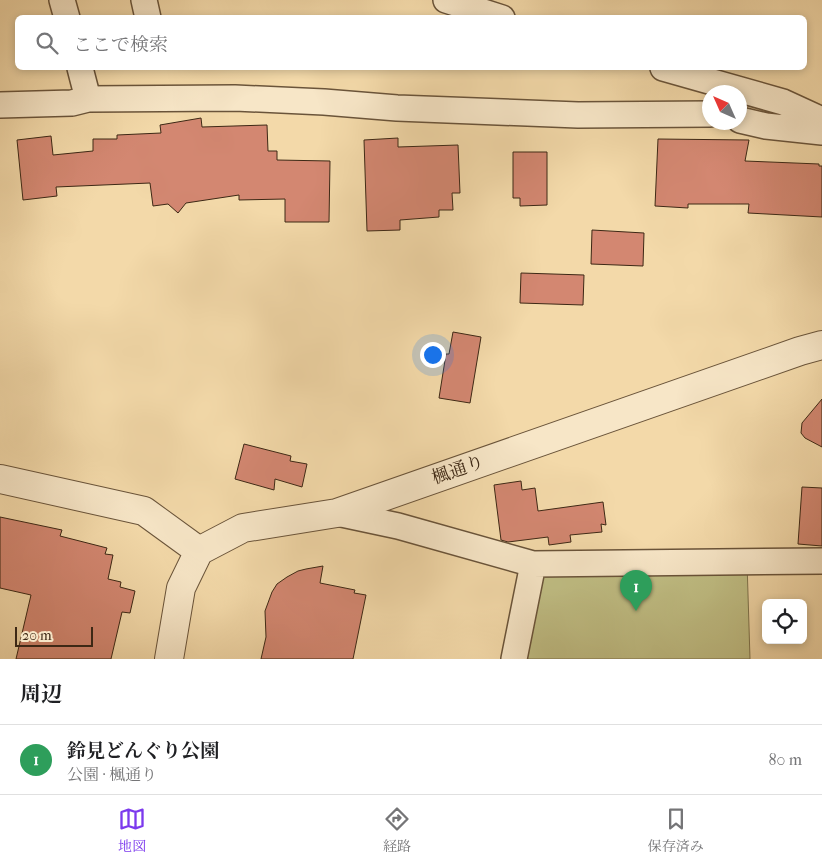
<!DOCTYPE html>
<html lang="ja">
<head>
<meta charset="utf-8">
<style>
  :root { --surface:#fff; --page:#f6f6f6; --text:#202124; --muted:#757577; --line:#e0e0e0; --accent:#7c3aed }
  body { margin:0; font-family:"IM FELL French Canon","Noto Serif JP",serif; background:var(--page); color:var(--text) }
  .controls { position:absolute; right:15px; bottom:15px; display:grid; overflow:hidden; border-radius:8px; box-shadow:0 2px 8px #0003 }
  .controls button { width:45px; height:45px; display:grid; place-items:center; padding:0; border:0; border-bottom:1px solid var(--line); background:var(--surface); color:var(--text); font:25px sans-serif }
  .compass { position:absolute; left:702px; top:85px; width:45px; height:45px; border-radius:50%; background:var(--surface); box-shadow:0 2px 8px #0003; rotate:315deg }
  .scale { position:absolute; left:15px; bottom:12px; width:78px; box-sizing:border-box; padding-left:5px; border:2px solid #3d2815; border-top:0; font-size:14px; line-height:18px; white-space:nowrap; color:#3d2815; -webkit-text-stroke:4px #f7e6c7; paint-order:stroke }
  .you { position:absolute; left:432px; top:354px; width:18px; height:18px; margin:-12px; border:4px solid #fff; border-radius:50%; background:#1a73e8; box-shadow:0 0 0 8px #1a73e833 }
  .badge { display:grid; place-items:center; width:32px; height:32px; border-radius:50%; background:var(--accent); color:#fff; font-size:16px; font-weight:700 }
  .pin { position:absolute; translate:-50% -41px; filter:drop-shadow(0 1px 2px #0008) }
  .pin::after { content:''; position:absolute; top:26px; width:18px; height:15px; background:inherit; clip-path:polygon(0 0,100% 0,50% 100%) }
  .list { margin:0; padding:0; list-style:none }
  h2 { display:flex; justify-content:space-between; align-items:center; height:65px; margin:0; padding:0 20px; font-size:21px }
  h2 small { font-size:16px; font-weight:400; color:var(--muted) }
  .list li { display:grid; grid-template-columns:32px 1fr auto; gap:15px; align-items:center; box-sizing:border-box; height:70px; padding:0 20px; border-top:1px solid var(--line) }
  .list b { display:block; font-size:19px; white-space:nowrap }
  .list p { margin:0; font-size:16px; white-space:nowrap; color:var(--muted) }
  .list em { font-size:16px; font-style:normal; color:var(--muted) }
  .icon { flex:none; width:28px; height:28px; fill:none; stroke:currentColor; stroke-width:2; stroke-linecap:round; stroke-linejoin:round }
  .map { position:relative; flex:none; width:822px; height:659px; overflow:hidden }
  .search { position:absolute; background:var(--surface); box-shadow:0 2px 8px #0003; left:15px; right:15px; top:15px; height:55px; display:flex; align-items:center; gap:12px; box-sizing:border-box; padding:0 18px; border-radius:8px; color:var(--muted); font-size:19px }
  .sheet { height:135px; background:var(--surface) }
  nav { display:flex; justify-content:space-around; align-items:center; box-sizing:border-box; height:70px; border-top:1px solid var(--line); background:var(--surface); font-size:14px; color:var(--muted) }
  nav a { display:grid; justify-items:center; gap:2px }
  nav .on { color:var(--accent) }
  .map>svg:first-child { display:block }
  .green { fill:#c0be84; stroke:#7e734c }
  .building { fill:#d38771; stroke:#3d2815 }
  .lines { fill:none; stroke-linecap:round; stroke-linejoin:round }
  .minor-casing { stroke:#6a543a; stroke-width:28 }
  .tertiary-casing { stroke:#6a543a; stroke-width:30 }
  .minor { stroke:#f7e6c7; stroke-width:25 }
  .tertiary { stroke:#f7e6c7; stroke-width:28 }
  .labels { text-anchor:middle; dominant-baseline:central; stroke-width:5; stroke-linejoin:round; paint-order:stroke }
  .street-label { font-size:18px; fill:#3d2815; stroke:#f7e6c7 }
</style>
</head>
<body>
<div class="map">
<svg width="822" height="659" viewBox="0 0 822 659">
  <rect width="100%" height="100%" fill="#f3d9a9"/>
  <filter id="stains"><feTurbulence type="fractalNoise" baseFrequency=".004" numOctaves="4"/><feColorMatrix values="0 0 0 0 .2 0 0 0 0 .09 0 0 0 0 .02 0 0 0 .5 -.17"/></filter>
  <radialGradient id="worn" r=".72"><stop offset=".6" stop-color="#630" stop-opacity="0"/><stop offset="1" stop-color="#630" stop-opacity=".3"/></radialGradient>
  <path class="green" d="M747 562 750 659H514L533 564Z"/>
  <path class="building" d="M201 118 202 127 267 125 268 151H277V160L330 161 329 222H285V199L239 200V195L186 203 178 213 168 204 153 206 150 183 56 187 57 196 23 200 17 140 51 136 53 155 93 151V139H117V135L161 133 160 125Z
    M398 138V147L458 145 460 193H452L453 210H439V217L400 220V230L367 231 364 140Z
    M658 139 749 140 745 161 819 164V166H822V217L748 213 749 204H688V208L655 206Z
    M513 152H547V205L520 206V198H513Z
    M592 230 644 233 643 266 591 264Z
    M521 273 584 275 583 305 520 303Z
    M453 332 481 337 470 403 439 398 446 354H449Z
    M822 399V447L805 438 801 433 802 423Z
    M244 444 291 456 290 461 307 464 302 487 275 479 274 490 235 479Z
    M521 481 522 490 535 488 538 511 603 502 606 525 601 524 602 532 570 535 571 542 549 545 548 537 508 542 501 540 494 485Z
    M802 487 822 488V546L798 544Z
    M0 517 62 530 60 536 107 548 105 554 113 555 108 579 121 582 120 587 135 591 130 613 122 612 111 659H16L31 595 0 588Z
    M323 566 320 583 355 590 354 593 366 595 353 659H261L266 637 265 611 272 592 277 584 287 577 298 571 306 569Z"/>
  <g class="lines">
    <defs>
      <path id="minor" d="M62 0 67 18
        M144 0 148 18
        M446 0 502 18
        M663 68 783 102 822 120
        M88 99 235 98 324 102 397 108 578 115 710 114
        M0 105 72 103 88 99 80 68
        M740 120 766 126 822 132
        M337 513 398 526 533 564 822 561
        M514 659 533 564"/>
      <path id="tertiary" d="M0 479 144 511 199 551
        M169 659 181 588 199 551 243 528 337 513 800 351 822 345"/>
    </defs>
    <use href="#minor" class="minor-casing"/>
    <use href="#tertiary" class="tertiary-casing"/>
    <use href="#minor" class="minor"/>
    <use href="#tertiary" class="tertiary"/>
  </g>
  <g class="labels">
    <g class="street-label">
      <text transform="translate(458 470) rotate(-19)">楓通り</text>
    </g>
  </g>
  <rect width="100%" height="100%" filter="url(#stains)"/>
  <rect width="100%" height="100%" fill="url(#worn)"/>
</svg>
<div class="controls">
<button><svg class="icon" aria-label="locate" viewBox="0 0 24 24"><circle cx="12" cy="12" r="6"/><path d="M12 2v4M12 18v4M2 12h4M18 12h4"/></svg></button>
</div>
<svg class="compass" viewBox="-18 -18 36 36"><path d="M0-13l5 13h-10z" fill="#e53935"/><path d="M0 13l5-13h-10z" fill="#757577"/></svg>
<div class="scale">20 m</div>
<div class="you"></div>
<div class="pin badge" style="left:636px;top:611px;background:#2e9e5b">1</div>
<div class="search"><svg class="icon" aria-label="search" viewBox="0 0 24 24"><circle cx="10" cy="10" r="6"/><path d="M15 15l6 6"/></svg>ここで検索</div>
</div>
<section class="sheet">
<h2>周辺<small></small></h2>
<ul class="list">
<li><span class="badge" style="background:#2e9e5b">1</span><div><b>鈴見どんぐり公園</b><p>公園 · 楓通り</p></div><em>80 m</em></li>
</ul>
</section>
<nav>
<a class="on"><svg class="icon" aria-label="map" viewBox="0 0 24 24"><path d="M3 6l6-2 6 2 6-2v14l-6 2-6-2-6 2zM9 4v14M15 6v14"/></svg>地図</a>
<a><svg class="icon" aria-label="directions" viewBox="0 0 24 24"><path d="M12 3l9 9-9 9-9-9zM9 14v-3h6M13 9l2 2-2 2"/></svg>経路</a>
<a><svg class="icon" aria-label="saved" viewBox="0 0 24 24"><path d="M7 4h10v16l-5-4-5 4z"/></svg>保存済み</a>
</nav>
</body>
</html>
